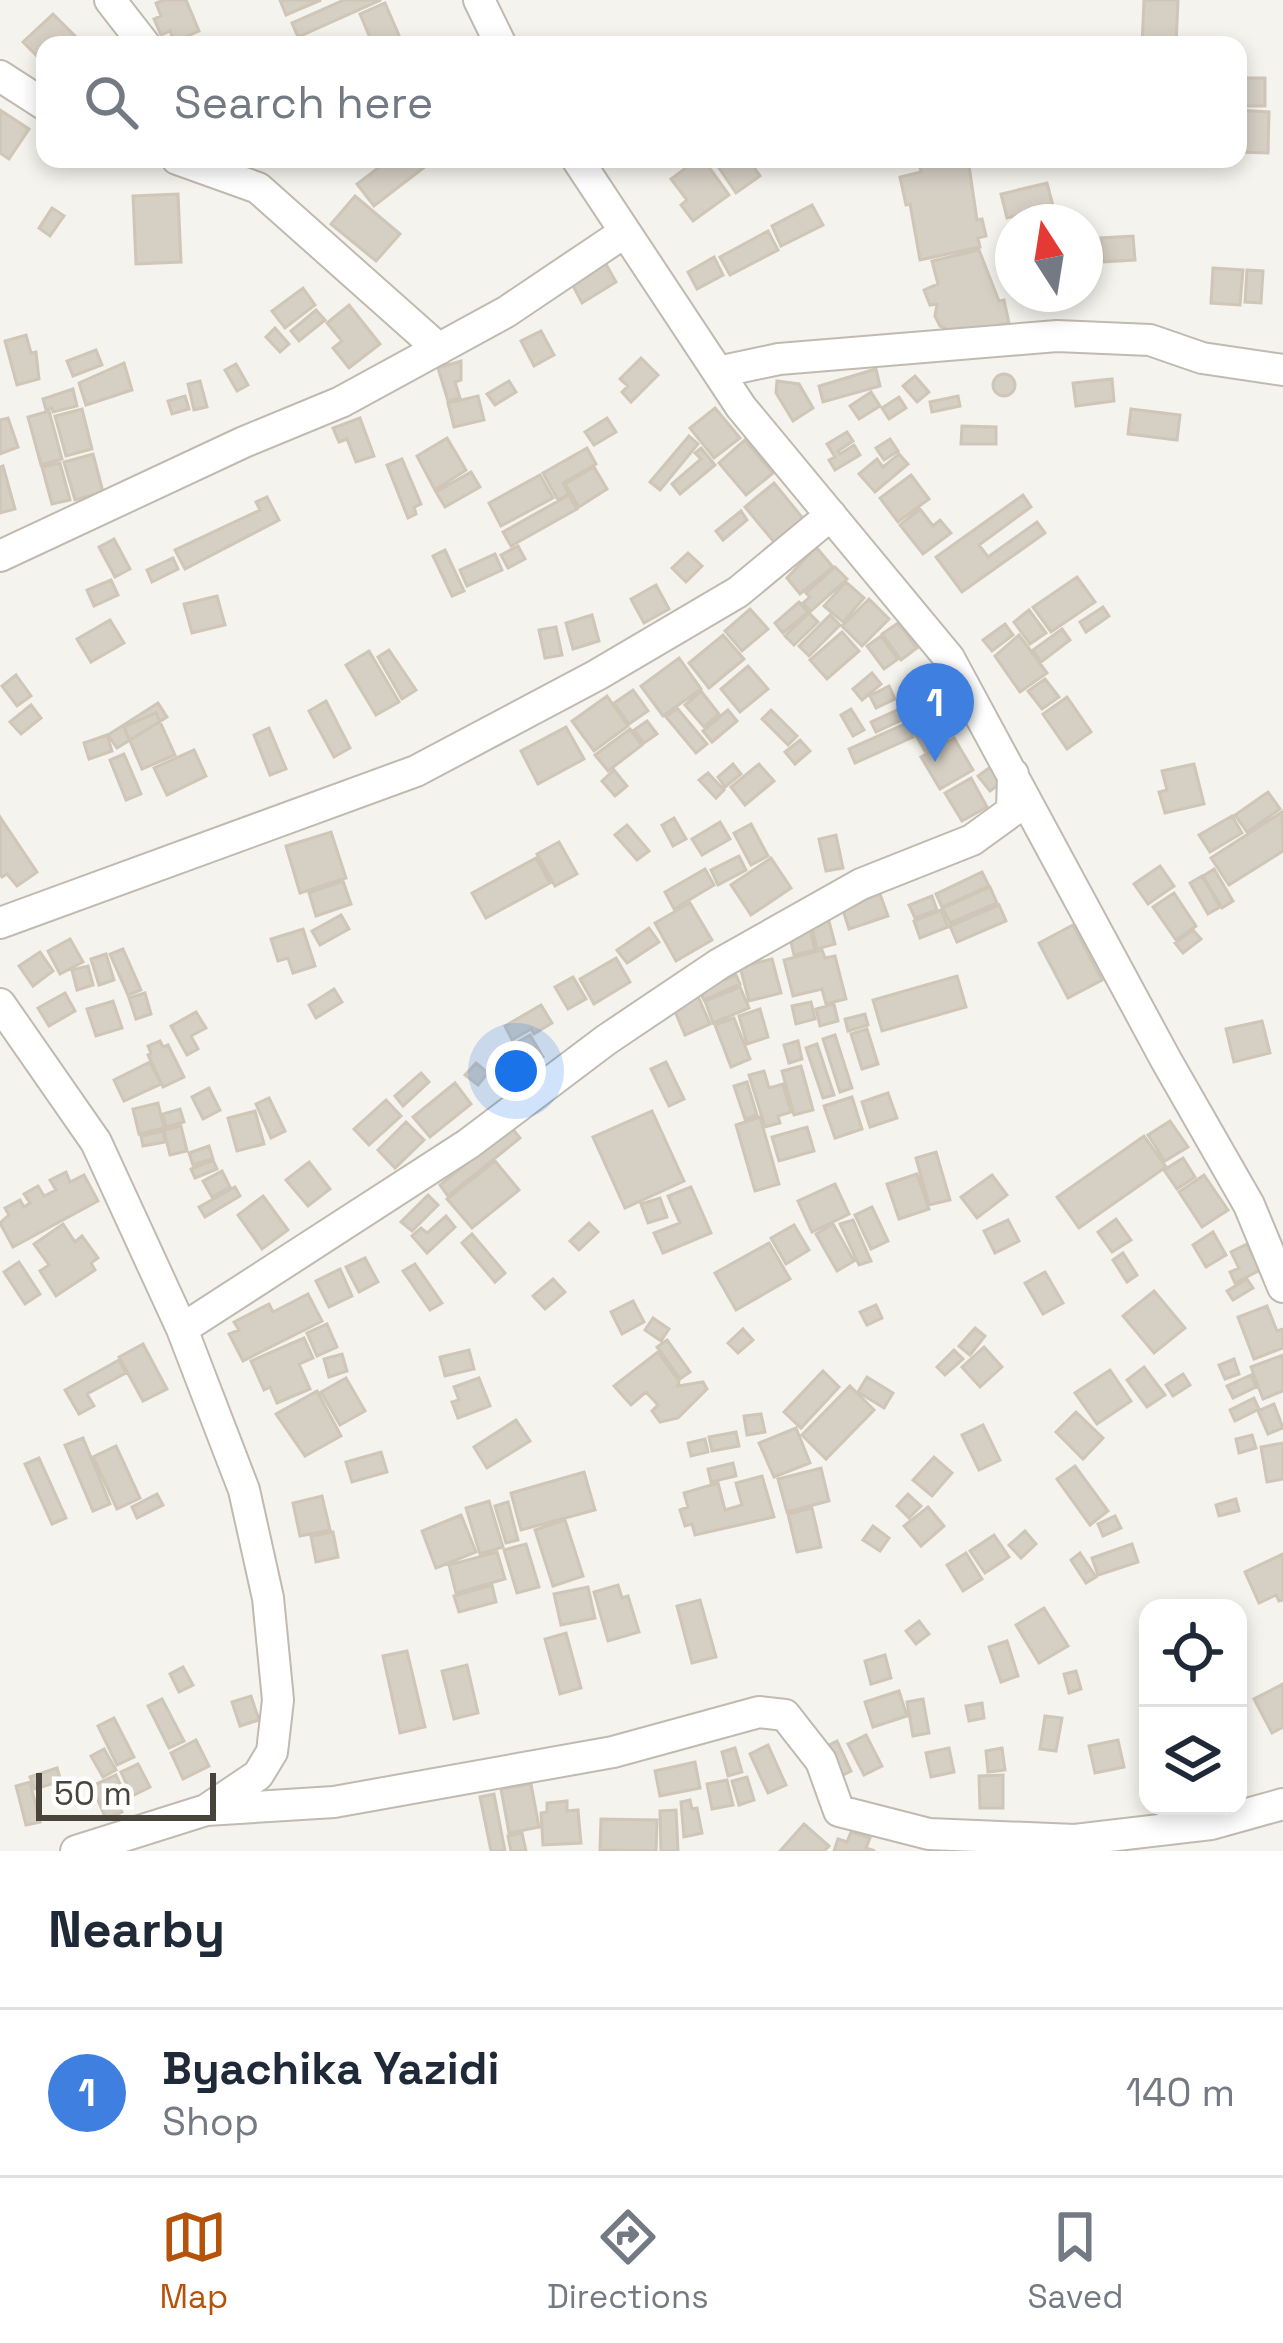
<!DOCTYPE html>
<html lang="en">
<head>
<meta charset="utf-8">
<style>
  :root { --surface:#fff; --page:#f2f2f3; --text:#1f2937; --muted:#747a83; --line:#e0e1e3; --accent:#b45309 }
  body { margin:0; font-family:"Space Grotesk",sans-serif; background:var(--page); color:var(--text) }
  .controls { position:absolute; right:36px; bottom:36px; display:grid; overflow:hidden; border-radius:24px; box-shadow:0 6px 18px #0003 }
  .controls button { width:108px; height:108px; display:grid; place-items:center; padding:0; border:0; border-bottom:3px solid var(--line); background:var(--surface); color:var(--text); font:60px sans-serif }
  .compass { position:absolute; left:995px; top:204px; width:108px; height:108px; border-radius:50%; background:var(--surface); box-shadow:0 6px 18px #0003; rotate:348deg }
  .scale { position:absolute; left:36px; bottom:30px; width:180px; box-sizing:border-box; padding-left:12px; border:6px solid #49443b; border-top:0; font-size:33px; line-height:42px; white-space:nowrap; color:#49443b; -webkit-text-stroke:9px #fff; paint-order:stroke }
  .you { position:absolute; left:516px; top:1071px; width:42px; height:42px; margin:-30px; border:9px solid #fff; border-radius:50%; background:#1a73e8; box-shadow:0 0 0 18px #1a73e833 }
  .badge { display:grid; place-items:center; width:78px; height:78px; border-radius:50%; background:var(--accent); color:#fff; font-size:39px; font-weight:700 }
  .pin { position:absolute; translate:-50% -99px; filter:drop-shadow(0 3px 6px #0008) }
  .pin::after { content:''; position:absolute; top:63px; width:42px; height:36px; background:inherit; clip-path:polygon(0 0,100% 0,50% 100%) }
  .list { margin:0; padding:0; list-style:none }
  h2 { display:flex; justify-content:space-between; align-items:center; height:156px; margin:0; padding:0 48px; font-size:51px }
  h2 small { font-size:39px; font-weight:400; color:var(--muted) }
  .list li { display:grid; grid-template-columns:78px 1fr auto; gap:36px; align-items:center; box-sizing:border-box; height:168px; padding:0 48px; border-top:3px solid var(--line) }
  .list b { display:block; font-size:45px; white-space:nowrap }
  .list p { margin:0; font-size:39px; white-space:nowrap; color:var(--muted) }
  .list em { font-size:39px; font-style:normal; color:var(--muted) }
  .icon { flex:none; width:66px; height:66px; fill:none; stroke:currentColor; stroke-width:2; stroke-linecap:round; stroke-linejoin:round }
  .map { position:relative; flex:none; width:1283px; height:1851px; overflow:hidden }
  .search { position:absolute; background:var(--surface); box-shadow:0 6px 18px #0003; left:36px; right:36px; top:36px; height:132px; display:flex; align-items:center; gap:30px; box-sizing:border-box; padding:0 42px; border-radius:24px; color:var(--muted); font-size:45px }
  .sheet { height:324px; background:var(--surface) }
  nav { display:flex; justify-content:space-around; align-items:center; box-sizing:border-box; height:168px; border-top:3px solid var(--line); background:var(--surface); font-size:33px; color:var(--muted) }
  nav a { display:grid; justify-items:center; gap:6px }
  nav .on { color:var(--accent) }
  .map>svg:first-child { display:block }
  .building { fill:#d5cfc4; stroke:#cfc6b7; stroke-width:3 }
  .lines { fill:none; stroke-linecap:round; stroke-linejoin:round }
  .minor-casing { stroke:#c0bab0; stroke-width:34 }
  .minor { stroke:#fff; stroke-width:30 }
</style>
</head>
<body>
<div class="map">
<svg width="1283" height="1851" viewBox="0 0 1283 1851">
  <rect width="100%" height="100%" fill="#f5f3ed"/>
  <path class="building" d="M164 0H186L199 31 174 42 170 31 161 35 154 19 161 16 156 3Z
    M280 0H321L286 15Z
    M344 0H381L298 37 292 23Z
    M1144 0H1178L1176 45H1142Z
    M385 3 401 40 373 45 360 14Z
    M53 14 84 45H45V64L23 42Z
    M1238 78H1265V106H1238Z
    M0 110 29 129 9 159 0 153Z
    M1238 110 1269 112 1268 153 1238 152Z
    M390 159H435L374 206 357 184Z
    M698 159H703L729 195 693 221 681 205 687 200 671 179Z
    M713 159H748L760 176 736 193Z
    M937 159H968L977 220 982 219 986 236 978 238 980 247 920 260 910 204 906 205 900 177 921 172 919 163Z
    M1047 183 1053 206 1007 218 1001 194Z
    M178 194 181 262 136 264 133 196Z
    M355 196 400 234 376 261 331 224Z
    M812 205 823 225 781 246 772 226Z
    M52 208 64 216 50 236 39 228Z
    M768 231 778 250 730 275 720 257Z
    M1133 236 1135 260 1103 262 1101 238Z
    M979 250 999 301 1004 300 1009 323 963 333 962 328 949 330 940 326 935 316 937 304 930 305 924 290 938 284 932 261Z
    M714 257 723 275 697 289 688 272Z
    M603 259 616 282 582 303 569 278Z
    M1213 268 1243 270 1240 305 1211 303Z
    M1247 270 1263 271 1261 303 1245 302Z
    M303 288 315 305 285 328 272 311Z
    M349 305 380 344 349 368 333 348 342 341 327 323Z
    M316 310 325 320 299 341 291 331Z
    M275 328 289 344 280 352 266 337Z
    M541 331 554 355 534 366 521 341Z
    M26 335 31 353 36 352 39 379 17 385 5 341Z
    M96 350 102 365 73 376 67 361Z
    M641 358 658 375 631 402 622 392 628 386 620 379Z
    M461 361V380L455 382 460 398 448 401 438 368Z
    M124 363 132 390 86 405 79 383Z
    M236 364 248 385 237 391 225 370Z
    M876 369 880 386 823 402 819 386Z
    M993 385a11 11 0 1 1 22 0a11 11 0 1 1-22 0Z
    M915 376 929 392 917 402 903 386Z
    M1112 379 1114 401 1076 406 1073 383Z
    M200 381 207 407 194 410 188 384Z
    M509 381 516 392 495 405 487 394Z
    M777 381 799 384 813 408 793 421 776 393Z
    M73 389 77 406 53 412 52 408 46 410 43 399Z
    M871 392 880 406 859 419 850 406Z
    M185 396 189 409 172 414 168 401Z
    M478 396 484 420 454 427 448 403Z
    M958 396 960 406 932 412 930 402Z
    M899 397 906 408 889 419 882 408Z
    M715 408 740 438 714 458 690 428Z
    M82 409 92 449 66 456 55 416Z
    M1131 409 1180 415 1177 440 1128 434Z
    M49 411 62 459 41 465 28 417Z
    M8 418 18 447 0 454V420Z
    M360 418 374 456 356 462 347 439 339 442 333 428Z
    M607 418 616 432 594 445 585 432Z
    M962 426 996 427V444H961Z
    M847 432 853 441 838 451 840 454 854 445 860 455 835 470 829 460 835 457 827 444Z
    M689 436 698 444 660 490 650 482Z
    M447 438 466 470 435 490 417 456Z
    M890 439 898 451 884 460 876 448Z
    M745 440 773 473 746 495 719 463Z
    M587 448 596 464 563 483 569 494 558 500 543 473Z
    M701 448 715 465 680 494 672 484 701 459 695 453Z
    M93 454 103 492 75 500 64 462Z
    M899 454 908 464 875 492 859 474 877 459 883 467Z
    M402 459 421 504 414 507 416 514 408 518 387 465Z
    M60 463 70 500 52 504 42 467Z
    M3 466 15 509 0 513V467Z
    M594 467 607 489 579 507 565 484Z
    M471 472 480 487 445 507 436 492Z
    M540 475 553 498 501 526 489 503Z
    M911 475 929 499 898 522 880 498Z
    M774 483 810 527 779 548 745 507Z
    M569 495 577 509 511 546 503 532Z
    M1023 495 1031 507 979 545 988 557 1037 522 1045 533 962 592 936 557Z
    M267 497 279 520 185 569 175 550 260 510 256 502Z
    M920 509 933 526 940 520 951 533 923 554 900 525Z
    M741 511 747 520 723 540 716 531Z
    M114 539 130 569 115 577 99 547Z
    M518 546 525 559 508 568 501 555Z
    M816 547 833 567 800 594 787 578Z
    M445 550 464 591 452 596 433 556Z
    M688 553 702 566 686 582 672 568Z
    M495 554 502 570 467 586 460 570Z
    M173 558 178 569 152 582 147 570Z
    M835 567 847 579 811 611 803 603 810 597 806 593Z
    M1077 577 1095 602 1051 632 1033 607Z
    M111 580 118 595 94 606 87 590Z
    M846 582 864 598 843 622 824 606Z
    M656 585 669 609 644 623 631 599Z
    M217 596 225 625 192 633 184 604Z
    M869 599 889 619 862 646 842 626Z
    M799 602 808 612 783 633 775 623Z
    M1103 607 1109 616 1086 632 1080 622Z
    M750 609 768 629 742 651 725 631Z
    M1029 610 1046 633 1030 644 1014 622Z
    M809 613 818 622 794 645 785 636Z
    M592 615 599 641 573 649 566 623Z
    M830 615 840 625 809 656 799 646Z
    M110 620 124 643 91 662 77 639Z
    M898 623 917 648 901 660 882 634Z
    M1005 624 1013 635 992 651 983 640Z
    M556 627 562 655 545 658 539 630Z
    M1062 629 1070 640 1041 662 1033 650Z
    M842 632 859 651 827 679 810 660Z
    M723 635 744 659 709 688 689 663Z
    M1019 635 1047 673 1020 692 995 656Z
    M881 636 898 659 884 669 867 646Z
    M389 650 416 690 402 699 378 657Z
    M369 651 399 702 376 715 346 665Z
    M679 658 701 689 663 716 641 686Z
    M748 666 768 689 740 712 721 689Z
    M938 672 943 690 927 694 922 676Z
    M872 673 881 684 862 700 853 689Z
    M16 675 31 696 17 706 2 686Z
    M1045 679 1059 697 1042 709 1028 691Z
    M889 686 895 699 876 708 870 696Z
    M633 690 648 711 629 724 614 703Z
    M701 691 719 714 704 727 685 705Z
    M607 696 628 726 594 751 572 721Z
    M1067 697 1091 732 1067 749 1043 714Z
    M326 701 350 748 334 757 309 711Z
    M158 703 167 717 117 748 108 735Z
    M31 705 41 718 21 734 10 722Z
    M906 706 910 716 876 732 871 722Z
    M677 708 707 744 696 753 666 717Z
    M851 709 864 730 853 736 841 715Z
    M728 710 737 721 712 742 703 731Z
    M771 710 797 736 788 745 762 719Z
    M929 712 945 740 925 751 909 723Z
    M156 713 175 755 142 769 124 727Z
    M647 721 657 734 644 743 634 730Z
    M907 723 913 737 855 763 849 749Z
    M566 727 584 759 538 784 521 751Z
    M269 728 286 769 270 775 254 735Z
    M630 729 642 745 608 771 595 755Z
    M107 735 112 751 89 759 84 743Z
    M954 738 973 770 940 789 921 757Z
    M800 740 810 751 795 764 785 752Z
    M194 750 206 776 167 795 154 768Z
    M124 754 141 794 126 800 110 760Z
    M733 764 741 774 725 787 718 777Z
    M759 764 774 781 745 805 731 787Z
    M1194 764 1204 804 1165 813 1159 792 1167 790 1162 771Z
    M993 765 1004 781 990 791 978 776Z
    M614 770 627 786 615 796 602 781Z
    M708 773 724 790 716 798 699 780Z
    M971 778 987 807 962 821 945 793Z
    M1268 792 1280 809 1247 832 1235 815Z
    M1282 812 1283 851 1229 885 1211 858Z
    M1232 816 1242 833 1210 852 1199 835Z
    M0 817 37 872 17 886 7 874 2 877 0 874Z
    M674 818 686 839 673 846 662 825Z
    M720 822 730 839 702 855 692 839Z
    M751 824 768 856 751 865 734 833Z
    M627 825 649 851 637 860 615 835Z
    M331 832 346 878 300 893 286 846Z
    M836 835 843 868 826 871 819 839Z
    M559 842 577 874 555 886 537 854Z
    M739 856 746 870 718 885 711 870Z
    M536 858 550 883 486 918 472 893Z
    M771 858 791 888 751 915 731 885Z
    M1160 866 1174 886 1148 904 1134 884Z
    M705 869 714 885 674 909 665 892Z
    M1214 869 1233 901 1222 908 1203 876Z
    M982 872 989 886 942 907 936 894Z
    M1202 876 1220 907 1208 914 1190 883Z
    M343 881 351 904 316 916 309 893Z
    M990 887 997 903 950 923 943 908Z
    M1174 893 1196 926 1176 940 1153 907Z
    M880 894 888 916 849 929 842 907Z
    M932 896 937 910 915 918 909 905Z
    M690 903 712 940 676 961 655 923Z
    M999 905 1006 921 957 942 950 926Z
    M941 910 948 927 920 938 914 921Z
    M827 914 835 944 817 949 810 919Z
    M341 915 349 929 320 945 312 931Z
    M809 925 815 950 794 955 788 929Z
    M1073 925 1102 980 1068 998 1039 943Z
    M649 928 659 942 627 963 617 950Z
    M303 929 315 966 293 973 288 958 278 961 271 939Z
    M1193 930 1201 939 1183 953 1175 943Z
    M70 939 83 962 60 974 48 951Z
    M123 949 141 990 128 995 110 954Z
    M822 950 825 958 835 956 846 999 826 1004 822 989 793 996 784 960Z
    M40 952 53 971 33 986 19 966Z
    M106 954 114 980 99 985 91 959Z
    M616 958 630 982 594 1004 580 979Z
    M772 959 781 993 749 1001 740 967Z
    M88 966 93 985 77 990 72 970Z
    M736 975 740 984 704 1000 699 990Z
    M957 976 966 1007 882 1031 873 1000Z
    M573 977 586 999 568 1009 555 987Z
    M740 987 749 1008 713 1023 705 1001Z
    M334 989 342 1002 316 1018 309 1005Z
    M696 992 710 1024 685 1035 671 1002Z
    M65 993 75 1011 49 1026 38 1008Z
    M145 993 151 1014 136 1019 129 998Z
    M113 1001 122 1028 96 1036 87 1009Z
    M811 1002 815 1019 796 1024 792 1006Z
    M834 1004 838 1021 820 1026 816 1009Z
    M541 1005 552 1023 534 1034 531 1029 512 1040 505 1026Z
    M760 1009 768 1037 747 1044 739 1016Z
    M196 1012 206 1028 191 1036 198 1049 187 1055 171 1026Z
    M865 1014 868 1025 848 1031 845 1019Z
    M734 1018 750 1059 731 1067 715 1025Z
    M1262 1021 1270 1053 1234 1062 1226 1029Z
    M867 1029 878 1064 862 1069 851 1034Z
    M530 1035 543 1057 516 1072 504 1050Z
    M835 1035 852 1088 840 1092 823 1039Z
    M160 1041 163 1047 168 1045 184 1077 163 1087 148 1055 151 1053 148 1046Z
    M798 1041 802 1059 789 1063 784 1045Z
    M817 1044 834 1095 823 1098 806 1048Z
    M150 1062 161 1084 124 1101 114 1080Z
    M666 1062 684 1099 669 1106 651 1069Z
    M476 1063 488 1073 478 1085 465 1075Z
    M801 1066 813 1110 794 1115 782 1071Z
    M764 1071 769 1088 783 1084 791 1112 778 1116 780 1123 765 1127 749 1075Z
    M421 1073 429 1082 403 1106 395 1096Z
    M747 1082 757 1115 745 1119 734 1086Z
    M455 1083 471 1104 430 1137 413 1117Z
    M209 1088 220 1110 203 1119 192 1097Z
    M888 1093 897 1118 870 1127 862 1102Z
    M852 1097 862 1129 835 1138 824 1106Z
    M269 1098 285 1131 271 1138 256 1104Z
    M386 1100 401 1116 369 1145 354 1129Z
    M158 1103 164 1128 139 1134 133 1109Z
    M180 1109 184 1122 166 1127 163 1114Z
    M255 1111 264 1144 237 1151 228 1118Z
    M652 1111 684 1181 625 1208 593 1137Z
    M760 1117 779 1184 755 1191 736 1125Z
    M1170 1121 1188 1147 1165 1161 1148 1135Z
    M406 1122 424 1140 395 1168 378 1150Z
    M181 1126 187 1151 170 1155 164 1130Z
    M511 1127 520 1138 448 1196 440 1185Z
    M807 1127 814 1151 779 1161 772 1137Z
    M163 1131 165 1142 143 1146 141 1136Z
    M1144 1136 1166 1167 1079 1228 1057 1197Z
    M209 1146 213 1159 193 1165 189 1153Z
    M936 1152 950 1200 929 1205 916 1158Z
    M1183 1158 1195 1177 1177 1189 1164 1170Z
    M213 1160 217 1169 195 1178 191 1169Z
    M495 1161 519 1190 472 1228 447 1199Z
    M309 1162 330 1189 308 1206 286 1180Z
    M222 1171 230 1187 212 1197 203 1181Z
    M66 1172 70 1182 84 1175 98 1201 13 1247 0 1223 9 1215 5 1208 20 1200 24 1207 30 1203 24 1194 38 1186 44 1196 56 1190 50 1180Z
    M917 1174 929 1209 899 1219 887 1184Z
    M992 1175 1007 1195 977 1218 961 1197Z
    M1204 1175 1228 1210 1202 1227 1179 1192Z
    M835 1184 849 1214 812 1232 798 1201Z
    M235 1187 240 1196 205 1217 199 1207Z
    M691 1187 711 1233 663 1253 654 1233 680 1223 668 1196Z
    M428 1195 438 1205 412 1231 401 1222Z
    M263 1196 288 1230 262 1249 238 1215Z
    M660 1198 667 1217 648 1223 641 1204Z
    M872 1207 888 1241 871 1249 855 1215Z
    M446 1216 455 1227 427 1253 412 1236 421 1228 427 1233Z
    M1116 1219 1131 1240 1112 1252 1098 1232Z
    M853 1220 871 1261 859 1265 840 1224Z
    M1008 1220 1019 1241 995 1253 984 1231Z
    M589 1223 598 1232 579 1250 570 1241Z
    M63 1224 75 1242 82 1236 98 1258 91 1263 95 1270 56 1296 40 1271 49 1265 34 1244Z
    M833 1224 854 1261 837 1271 816 1234Z
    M794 1225 809 1250 786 1264 771 1238Z
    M1213 1232 1226 1255 1206 1267 1193 1245Z
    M472 1234 505 1273 495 1282 462 1243Z
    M769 1243 790 1279 736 1310 715 1273Z
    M1247 1244 1260 1270 1235 1283 1230 1272 1239 1268 1231 1252Z
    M1123 1253 1137 1275 1127 1282 1113 1260Z
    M365 1258 378 1282 359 1292 346 1267Z
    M19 1262 40 1294 25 1304 4 1272Z
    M415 1264 442 1303 430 1310 403 1271Z
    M340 1269 352 1296 329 1307 316 1281Z
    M1045 1272 1063 1303 1043 1314 1025 1283Z
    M553 1279 565 1292 545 1309 533 1296Z
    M1247 1279 1253 1288 1233 1300 1227 1291Z
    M1154 1291 1185 1328 1154 1353 1123 1316Z
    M308 1294 322 1321 243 1361 229 1334 239 1330 234 1322 269 1304 273 1312Z
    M633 1301 644 1322 622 1334 611 1312Z
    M876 1305 882 1318 867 1325 860 1312Z
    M1267 1306 1277 1331 1283 1329V1348L1254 1359 1238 1317Z
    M653 1318 669 1329 661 1341 645 1330Z
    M327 1324 337 1347 317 1356 307 1333Z
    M975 1328 985 1336 970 1355 959 1346Z
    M743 1329 753 1340 738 1353 728 1343Z
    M304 1338 313 1358 299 1364 310 1389 277 1403 270 1387 264 1390 251 1361Z
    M667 1340 690 1372 680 1379 657 1347Z
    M143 1344 167 1389 143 1401 119 1357Z
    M984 1347 1002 1367 980 1387 962 1367Z
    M469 1350 474 1369 445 1376 440 1357Z
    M954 1350 963 1359 945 1375 937 1367Z
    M658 1352 679 1381 678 1386 703 1382 707 1389 678 1418 660 1422 652 1411 658 1405 646 1392 631 1405 614 1386Z
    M342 1354 347 1371 329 1377 324 1359Z
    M1283 1355V1391L1263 1399 1251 1367Z
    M1234 1359 1239 1374 1225 1379 1219 1365Z
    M119 1360 126 1373 87 1394 94 1406 79 1414 65 1390Z
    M1144 1367 1165 1395 1147 1407 1127 1380Z
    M1110 1370 1131 1401 1097 1424 1075 1393Z
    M823 1371 839 1387 801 1428 784 1412Z
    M1183 1374 1190 1385 1173 1396 1166 1385Z
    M1251 1375 1256 1387 1233 1398 1227 1386Z
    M867 1377 893 1393 884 1408 858 1392Z
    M346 1378 365 1411 340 1425 321 1392Z
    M479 1378 490 1406 458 1418 452 1402 459 1400 454 1387Z
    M850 1386 874 1410 826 1459 802 1435Z
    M317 1391 341 1436 305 1456 276 1414Z
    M1254 1398 1259 1409 1235 1421 1230 1410Z
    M1274 1404 1283 1428 1268 1434 1258 1411Z
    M1076 1412 1103 1438 1083 1459 1056 1432Z
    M761 1414 765 1432 747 1435 744 1416Z
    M516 1420 530 1441 487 1468 474 1447Z
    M983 1425 1000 1460 979 1470 962 1435Z
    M796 1428 810 1463 774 1477 759 1443Z
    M736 1432 739 1446 712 1451 709 1437Z
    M1252 1435 1256 1448 1239 1453 1236 1439Z
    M83 1438 110 1504 93 1511 65 1445Z
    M705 1439 708 1452 691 1456 688 1443Z
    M1283 1443V1479L1267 1482 1261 1447Z
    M116 1446 140 1498 117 1509 93 1457Z
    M381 1452 387 1472 352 1482 346 1462Z
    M934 1457 952 1473 932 1496 913 1480Z
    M39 1458 66 1518 52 1524 25 1464Z
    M733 1463 736 1476 711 1482 708 1469Z
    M1075 1466 1108 1511 1090 1525 1057 1479Z
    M821 1468 829 1501 787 1512 778 1479Z
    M584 1472 595 1510 521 1530 511 1493Z
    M762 1476 774 1517 695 1535 692 1524 685 1526 680 1510 688 1507 684 1493 718 1483 725 1510 742 1505 736 1483Z
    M157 1494 163 1505 137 1518 132 1507Z
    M908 1494 921 1506 909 1518 897 1506Z
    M322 1496 330 1530 300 1536 293 1503Z
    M1236 1499 1239 1511 1219 1516 1216 1505Z
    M489 1501 503 1547 480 1554 466 1508Z
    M508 1502 518 1540 506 1543 495 1506Z
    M928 1507 944 1526 921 1546 904 1526Z
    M812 1508 821 1547 797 1552 788 1514Z
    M461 1515 476 1552 436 1568 422 1531Z
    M1115 1516 1121 1528 1103 1536 1098 1524Z
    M565 1520 583 1576 553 1586 535 1530Z
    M873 1526 889 1538 880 1551 863 1540Z
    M1025 1531 1036 1544 1021 1558 1009 1545Z
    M333 1532 338 1557 316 1562 311 1536Z
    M994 1535 1009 1557 985 1573 970 1551Z
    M526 1544 539 1587 517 1593 504 1550Z
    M1132 1544 1138 1562 1098 1575 1092 1558Z
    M497 1552 505 1579 456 1593 449 1565Z
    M966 1553 982 1579 963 1591 947 1565Z
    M1080 1553 1096 1577 1086 1583 1071 1560Z
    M1283 1554V1600L1279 1601 1276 1595 1259 1603 1245 1572Z
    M492 1585 496 1602 459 1612 454 1596Z
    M618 1585 622 1598 628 1596 639 1632 608 1641 594 1592Z
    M588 1587 595 1618 561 1625 554 1594Z
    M700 1600 716 1657 692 1663 677 1606Z
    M1044 1608 1068 1646 1039 1663 1016 1625Z
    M919 1621 929 1634 916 1644 906 1631Z
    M566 1633 581 1688 560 1694 545 1639Z
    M1007 1641 1018 1676 1001 1682 989 1647Z
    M407 1651 425 1727 400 1733 383 1656Z
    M885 1655 891 1678 871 1684 865 1661Z
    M467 1665 478 1713 454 1719 442 1671Z
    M183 1667 193 1685 179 1692 170 1674Z
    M1076 1671 1081 1689 1069 1693 1064 1674Z
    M1283 1684V1727L1272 1733 1254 1699Z
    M899 1691 907 1716 873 1727 865 1702Z
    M251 1696 259 1720 240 1726 232 1702Z
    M162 1699 184 1741 169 1748 148 1706Z
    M923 1699 929 1733 913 1736 907 1702Z
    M982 1703 984 1718 969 1721 966 1706Z
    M1045 1716 1062 1718 1056 1751 1040 1749Z
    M114 1718 134 1757 117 1765 98 1726Z
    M866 1735 882 1766 864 1775 848 1744Z
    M196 1740 209 1766 183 1779 171 1753Z
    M1118 1740 1124 1767 1095 1773 1089 1746Z
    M837 1741 851 1771 837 1778 823 1748Z
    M768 1745 786 1785 768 1793 750 1754Z
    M735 1748 742 1772 728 1776 722 1752Z
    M949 1748 954 1772 931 1777 926 1753Z
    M1002 1748 1005 1770 988 1772 986 1751Z
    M104 1749 116 1770 103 1777 91 1756Z
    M695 1762 700 1788 660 1796 655 1771Z
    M138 1764 150 1787 132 1796 121 1772Z
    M57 1768 61 1781 35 1789 30 1777Z
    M116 1775 126 1797 117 1801 122 1812 106 1819 92 1786Z
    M1003 1775V1808H980L979 1776Z
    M747 1777 754 1800 739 1805 732 1781Z
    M727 1780 733 1805 712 1809 707 1784Z
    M30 1782 40 1822 26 1825 16 1786Z
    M531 1784 539 1827 509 1833 501 1789Z
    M494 1794 505 1851H491L480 1797Z
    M690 1800 692 1809 697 1808 702 1833 684 1837 681 1802Z
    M567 1801V1811L578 1810 581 1843 543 1845 541 1813 547 1812V1803Z
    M676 1810 678 1851H661L660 1811Z
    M601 1819 657 1820 656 1851 600 1850Z
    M804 1824 829 1846 824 1851H780Z
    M851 1832 870 1838 866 1848 875 1851H834L838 1839 847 1842Z
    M522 1833 526 1851H511L508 1836Z"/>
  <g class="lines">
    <defs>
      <path id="minor" d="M110 0 145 45
        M479 0 501 45
        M0 76 45 105
        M177 159 258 188 439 349
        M577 159 741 407 949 658 1166 1060 1249 1205 1283 1287
        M718 372 779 359 1057 336 1150 340 1202 358 1283 370
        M0 556 244 442 341 402 506 312 625 232
        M0 923 416 771 597 675 738 592 831 515
        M0 1004 96 1142 182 1329 244 1490 268 1598 278 1700 272 1752 258 1775 206 1810 76 1851
        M182 1329 468 1144 606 1040 719 964 861 884 972 840 1012 811 1013 774
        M206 1810 334 1802 613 1752 759 1712 785 1715 821 1761 839 1811 929 1834 1075 1840 1211 1824 1283 1804"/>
    </defs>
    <use href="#minor" class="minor-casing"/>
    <use href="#minor" class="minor"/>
  </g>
</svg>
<div class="controls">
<button><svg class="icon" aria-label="locate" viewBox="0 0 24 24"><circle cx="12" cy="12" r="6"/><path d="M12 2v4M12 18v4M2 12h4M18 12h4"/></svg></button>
<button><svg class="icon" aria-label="layers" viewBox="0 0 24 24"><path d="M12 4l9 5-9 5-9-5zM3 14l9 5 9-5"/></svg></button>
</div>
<svg class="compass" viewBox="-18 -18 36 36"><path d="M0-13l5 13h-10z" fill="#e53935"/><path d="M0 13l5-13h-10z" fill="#747a83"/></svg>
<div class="scale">50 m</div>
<div class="you"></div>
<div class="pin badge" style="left:935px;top:762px;background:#3f7fe0">1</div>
<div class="search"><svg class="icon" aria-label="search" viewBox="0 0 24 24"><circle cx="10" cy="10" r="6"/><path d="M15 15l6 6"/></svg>Search here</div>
</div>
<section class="sheet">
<h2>Nearby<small></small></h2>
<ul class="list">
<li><span class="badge" style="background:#3f7fe0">1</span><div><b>Byachika Yazidi</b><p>Shop</p></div><em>140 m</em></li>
</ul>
</section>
<nav>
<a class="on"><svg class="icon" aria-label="map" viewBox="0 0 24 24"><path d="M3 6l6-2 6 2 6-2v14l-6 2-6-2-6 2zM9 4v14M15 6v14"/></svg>Map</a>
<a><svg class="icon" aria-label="directions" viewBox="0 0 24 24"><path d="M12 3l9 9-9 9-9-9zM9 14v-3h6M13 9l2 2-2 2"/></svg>Directions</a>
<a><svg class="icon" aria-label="saved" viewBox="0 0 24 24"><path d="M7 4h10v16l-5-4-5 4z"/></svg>Saved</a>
</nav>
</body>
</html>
